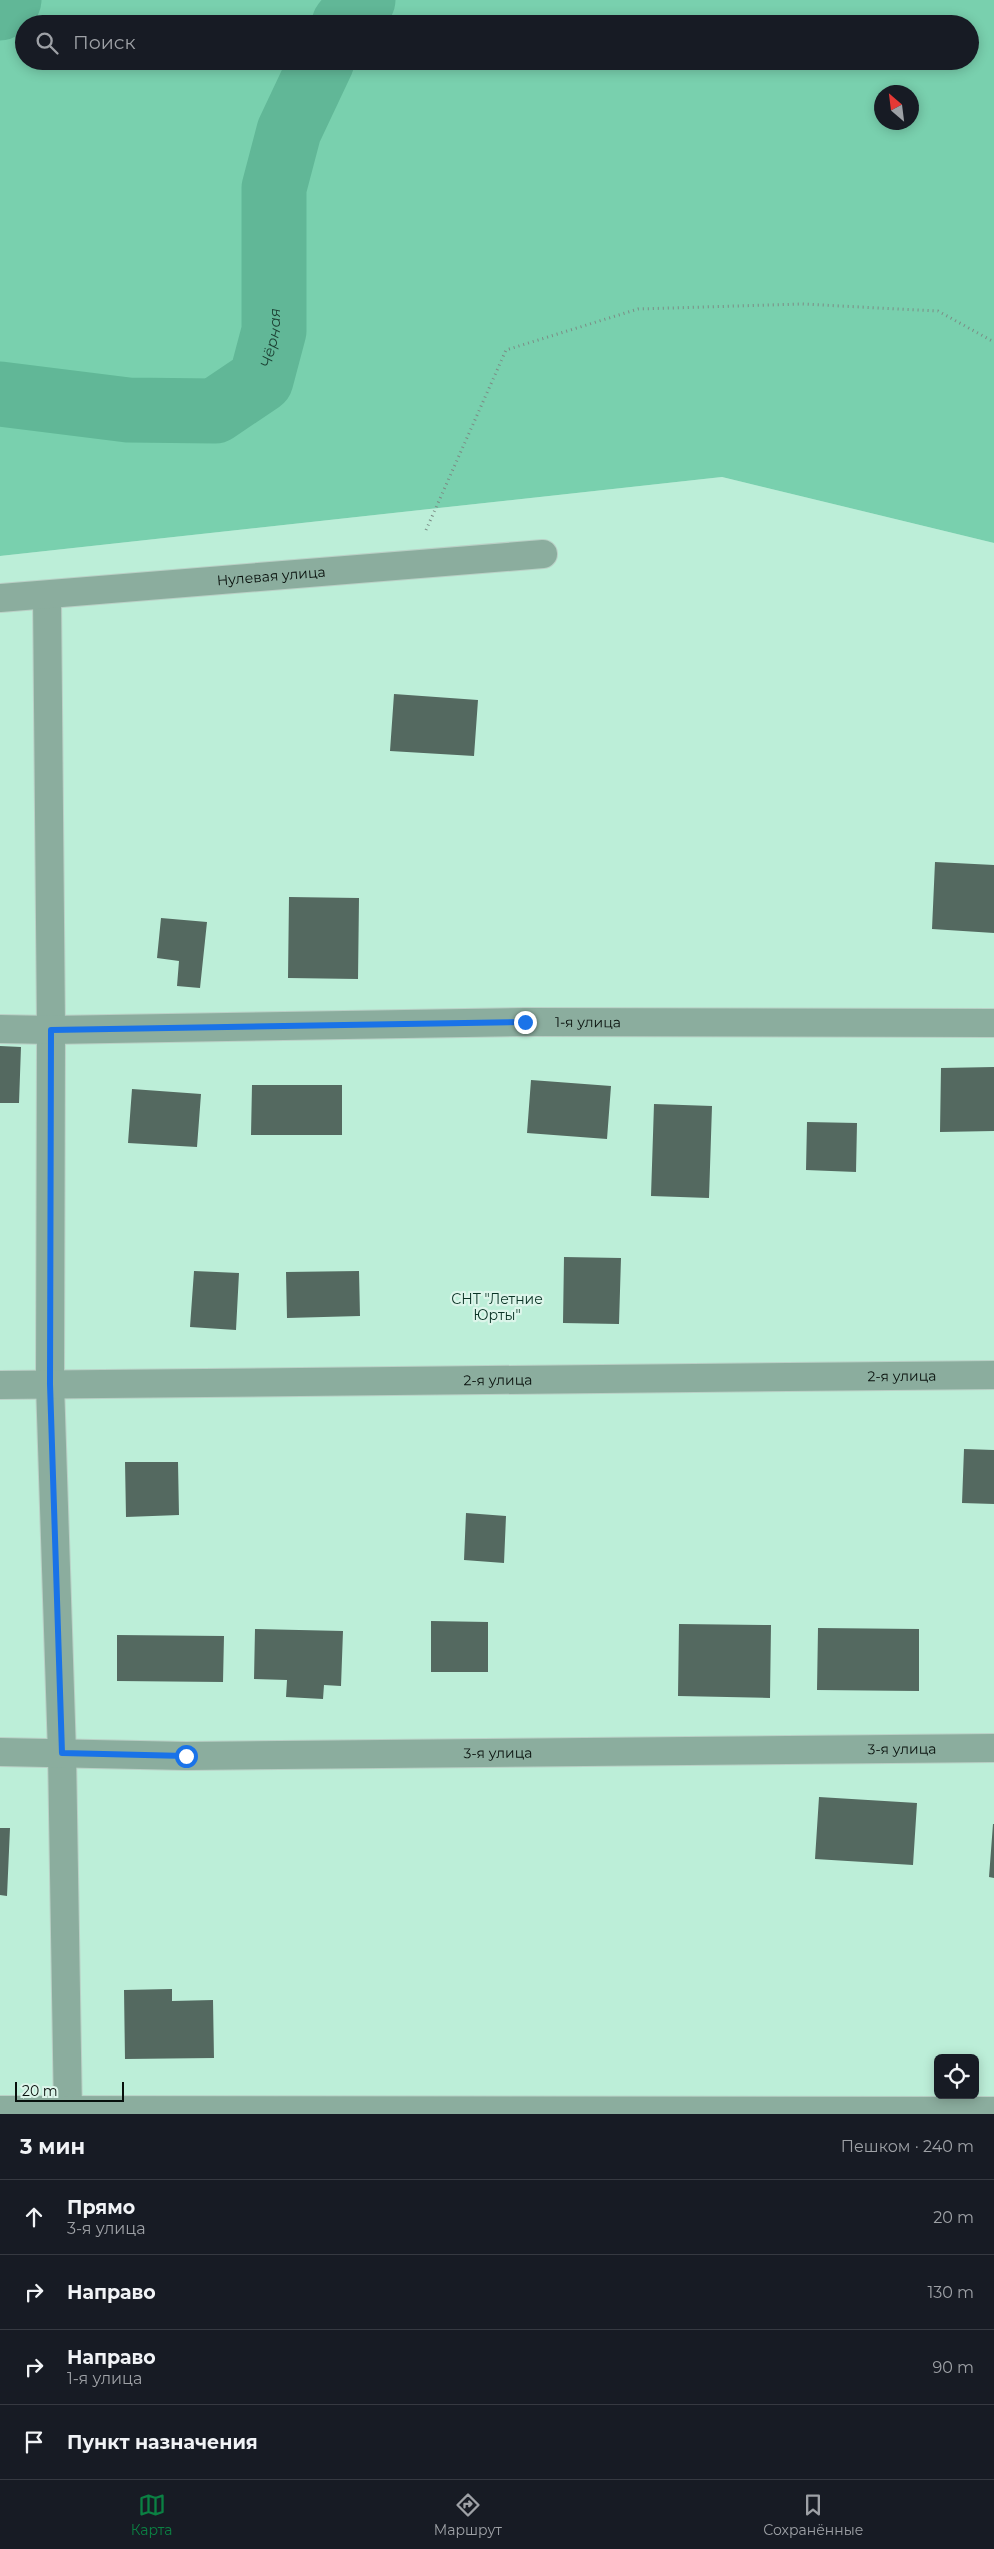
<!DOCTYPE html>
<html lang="ru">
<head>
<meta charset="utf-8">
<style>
  :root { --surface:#171b24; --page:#20242c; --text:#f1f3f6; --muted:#9ea1a6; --line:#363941; --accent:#0b8043 }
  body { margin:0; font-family:Montserrat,sans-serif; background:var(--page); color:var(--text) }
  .controls { position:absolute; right:15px; bottom:15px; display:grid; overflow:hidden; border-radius:8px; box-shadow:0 2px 12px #0003 }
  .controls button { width:45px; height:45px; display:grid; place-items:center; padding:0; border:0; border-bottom:1px solid var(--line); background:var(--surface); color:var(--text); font:25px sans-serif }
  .compass { position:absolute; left:874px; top:85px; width:45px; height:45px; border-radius:50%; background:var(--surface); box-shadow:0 2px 12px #0003; rotate:332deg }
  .scale { position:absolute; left:15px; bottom:12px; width:109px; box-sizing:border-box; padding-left:5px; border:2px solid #08100c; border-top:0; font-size:14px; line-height:18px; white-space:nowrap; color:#08100c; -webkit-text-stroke:4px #dcf5ea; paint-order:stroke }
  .stop { position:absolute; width:15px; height:15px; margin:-11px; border:4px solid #1a73e8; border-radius:50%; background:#fff }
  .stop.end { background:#1a73e8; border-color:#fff; box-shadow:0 1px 5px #0008 }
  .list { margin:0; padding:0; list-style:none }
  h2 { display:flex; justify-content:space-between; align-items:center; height:65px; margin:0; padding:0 20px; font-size:21px }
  h2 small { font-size:16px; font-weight:400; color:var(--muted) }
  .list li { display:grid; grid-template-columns:32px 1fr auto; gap:15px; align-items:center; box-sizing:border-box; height:75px; padding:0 20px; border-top:1px solid var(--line) }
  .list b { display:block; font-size:19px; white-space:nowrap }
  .list p { margin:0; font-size:16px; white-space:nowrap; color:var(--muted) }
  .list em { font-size:16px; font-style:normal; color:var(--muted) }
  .icon { flex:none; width:28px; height:28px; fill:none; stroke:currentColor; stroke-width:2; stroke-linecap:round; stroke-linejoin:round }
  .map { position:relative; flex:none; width:994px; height:2114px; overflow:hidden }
  .search { position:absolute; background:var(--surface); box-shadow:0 2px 12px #0003; left:15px; right:15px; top:15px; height:55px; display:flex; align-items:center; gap:12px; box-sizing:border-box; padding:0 18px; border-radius:28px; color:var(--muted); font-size:19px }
  .sheet { height:365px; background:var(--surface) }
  nav { display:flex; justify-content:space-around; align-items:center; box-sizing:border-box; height:70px; border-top:1px solid var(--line); background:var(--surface); font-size:14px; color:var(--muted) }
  nav a { display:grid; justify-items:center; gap:2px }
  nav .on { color:var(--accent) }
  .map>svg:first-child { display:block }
  .green { fill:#bceed8; fill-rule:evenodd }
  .forest { fill:#79d0ae; fill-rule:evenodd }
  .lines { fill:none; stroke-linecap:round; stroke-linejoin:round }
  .river { stroke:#61b797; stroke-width:65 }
  .building { fill:#546960 }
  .street-casing { stroke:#bad0c6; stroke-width:30 }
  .path { stroke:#7b8c85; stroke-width:3; stroke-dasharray:1 4; stroke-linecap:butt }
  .street { stroke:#8bad9e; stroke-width:28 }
  .route { stroke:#1a73e8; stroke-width:6 }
  .labels { text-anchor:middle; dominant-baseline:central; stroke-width:4.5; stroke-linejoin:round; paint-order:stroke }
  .street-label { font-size:14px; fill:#08100c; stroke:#dcf5ea }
  .park-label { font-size:14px; fill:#0a3325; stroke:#dcf5ea }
  .water-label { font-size:15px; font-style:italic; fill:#1d4335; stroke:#dcf5ea }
</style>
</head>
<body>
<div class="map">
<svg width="994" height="2114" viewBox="0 0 994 2114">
  <rect width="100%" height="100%" fill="#dcf5ea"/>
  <path class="green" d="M722 477 994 543V2114H0V556ZM938 2058H975V2095H938Z"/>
  <path class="forest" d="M0 0H994V543L722 477 0 556ZM24 24H970V61H24ZM882 92H912V122H882Z"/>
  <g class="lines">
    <g class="river">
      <path d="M0 8 9 0"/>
      <path d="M344 24 363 0"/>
      <path id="s1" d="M0 394 128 410 215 411 261 380 274 331V188L289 131 322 61"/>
    </g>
  </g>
  <path class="building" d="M394 694 478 700 474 756 390 751Z
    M935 862 994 865V933L932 929Z
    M289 897 359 898 358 979 288 978Z
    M161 918 207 922 200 988 177 986 179 961 157 958Z
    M0 1046 21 1047 19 1103H0Z
    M994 1067V1131L940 1132 941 1068Z
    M531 1080 611 1086 607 1139 527 1133Z
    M252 1085H342V1135H251Z
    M132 1089 201 1094 197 1147 128 1143Z
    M654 1104 712 1106 709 1198 651 1196Z
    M807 1122 857 1123 856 1172 806 1170Z
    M564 1257 621 1258 619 1324 563 1323Z
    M194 1271 239 1273 236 1330 190 1327Z
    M359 1271 360 1316 287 1318 286 1272Z
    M964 1449 994 1450V1504L962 1503Z
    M125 1462H178L179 1515 126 1517Z
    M466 1513 506 1516 504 1563 464 1560Z
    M431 1621 488 1622V1672H431Z
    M679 1624 771 1625 770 1698 678 1696Z
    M818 1628 919 1629V1691L817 1690Z
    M255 1629 343 1631 341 1686 324 1685 323 1699 286 1697 287 1680 254 1679Z
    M117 1635 224 1636 223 1682 117 1681Z
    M819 1797 917 1803 913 1865 815 1859Z
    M993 1824H994V1878L989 1877Z
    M0 1828H10L7 1896 0 1895Z
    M172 1989V2001L213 2000 214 2058 125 2059 124 1990Z"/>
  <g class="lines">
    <defs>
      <g id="street">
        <path d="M47 596 51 1030 50 1384 62 1753 68 2114"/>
        <path id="s2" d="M0 598 543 554"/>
        <path id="s3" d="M0 1029 51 1030 525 1022 994 1023"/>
        <path id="s4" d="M0 1385 994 1375"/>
        <path id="s5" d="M0 1752 186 1756 994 1748"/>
        <path d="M0 2110 994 2111"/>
      </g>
    </defs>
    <use href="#street" class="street-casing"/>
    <path class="path" d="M426 530 506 350 638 309 802 304 938 311 994 342"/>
    <use href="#street" class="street"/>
  </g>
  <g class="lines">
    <path class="route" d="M186 1756 62 1753 50 1384 51 1030 525 1022"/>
  </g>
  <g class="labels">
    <g class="street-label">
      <text stroke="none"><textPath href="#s2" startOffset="272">Нулевая улица</textPath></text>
      <text stroke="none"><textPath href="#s3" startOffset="588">1-я улица</textPath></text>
      <text stroke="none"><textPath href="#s4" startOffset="902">2-я улица</textPath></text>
      <text stroke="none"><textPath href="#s4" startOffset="498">2-я улица</textPath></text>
      <text stroke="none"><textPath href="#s5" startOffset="902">3-я улица</textPath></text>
      <text stroke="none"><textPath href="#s5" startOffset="498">3-я улица</textPath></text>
    </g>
    <g class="park-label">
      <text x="497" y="1299">СНТ "Летние<tspan x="497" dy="16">Юрты"</tspan></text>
    </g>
    <g class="water-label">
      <text stroke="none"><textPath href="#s1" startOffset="315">Чёрная</textPath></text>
    </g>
  </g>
</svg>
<div class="controls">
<button><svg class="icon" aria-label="locate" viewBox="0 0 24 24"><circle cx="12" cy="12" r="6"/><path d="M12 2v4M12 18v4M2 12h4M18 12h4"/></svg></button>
</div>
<svg class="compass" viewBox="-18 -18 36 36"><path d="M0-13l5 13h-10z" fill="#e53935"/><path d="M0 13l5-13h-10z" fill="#9ea1a6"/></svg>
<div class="scale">20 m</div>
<div class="stop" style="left:186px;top:1756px"></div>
<div class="stop end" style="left:525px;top:1022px"></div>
<div class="search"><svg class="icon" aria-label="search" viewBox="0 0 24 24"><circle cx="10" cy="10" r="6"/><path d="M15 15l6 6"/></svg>Поиск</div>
</div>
<section class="sheet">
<h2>3 мин<small>Пешком · 240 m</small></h2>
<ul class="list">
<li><svg class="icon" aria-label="ahead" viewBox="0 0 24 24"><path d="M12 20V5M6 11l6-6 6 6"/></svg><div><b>Прямо</b><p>3-я улица</p></div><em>20 m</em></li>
<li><svg class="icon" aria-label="right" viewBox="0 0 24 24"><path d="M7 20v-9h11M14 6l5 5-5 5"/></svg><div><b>Направо</b></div><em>130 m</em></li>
<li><svg class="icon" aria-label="right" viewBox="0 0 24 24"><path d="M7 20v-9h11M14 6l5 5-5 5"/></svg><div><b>Направо</b><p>1-я улица</p></div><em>90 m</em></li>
<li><svg class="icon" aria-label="arrive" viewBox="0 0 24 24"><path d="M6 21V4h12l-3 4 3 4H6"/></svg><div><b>Пункт назначения</b></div></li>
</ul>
</section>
<nav>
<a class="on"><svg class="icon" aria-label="map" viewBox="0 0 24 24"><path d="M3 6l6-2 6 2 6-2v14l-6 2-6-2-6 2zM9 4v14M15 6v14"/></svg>Карта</a>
<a><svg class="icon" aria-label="directions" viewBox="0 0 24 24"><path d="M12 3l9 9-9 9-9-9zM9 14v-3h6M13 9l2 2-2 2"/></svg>Маршрут</a>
<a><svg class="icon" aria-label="saved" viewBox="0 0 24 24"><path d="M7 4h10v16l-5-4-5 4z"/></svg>Сохранённые</a>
</nav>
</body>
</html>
